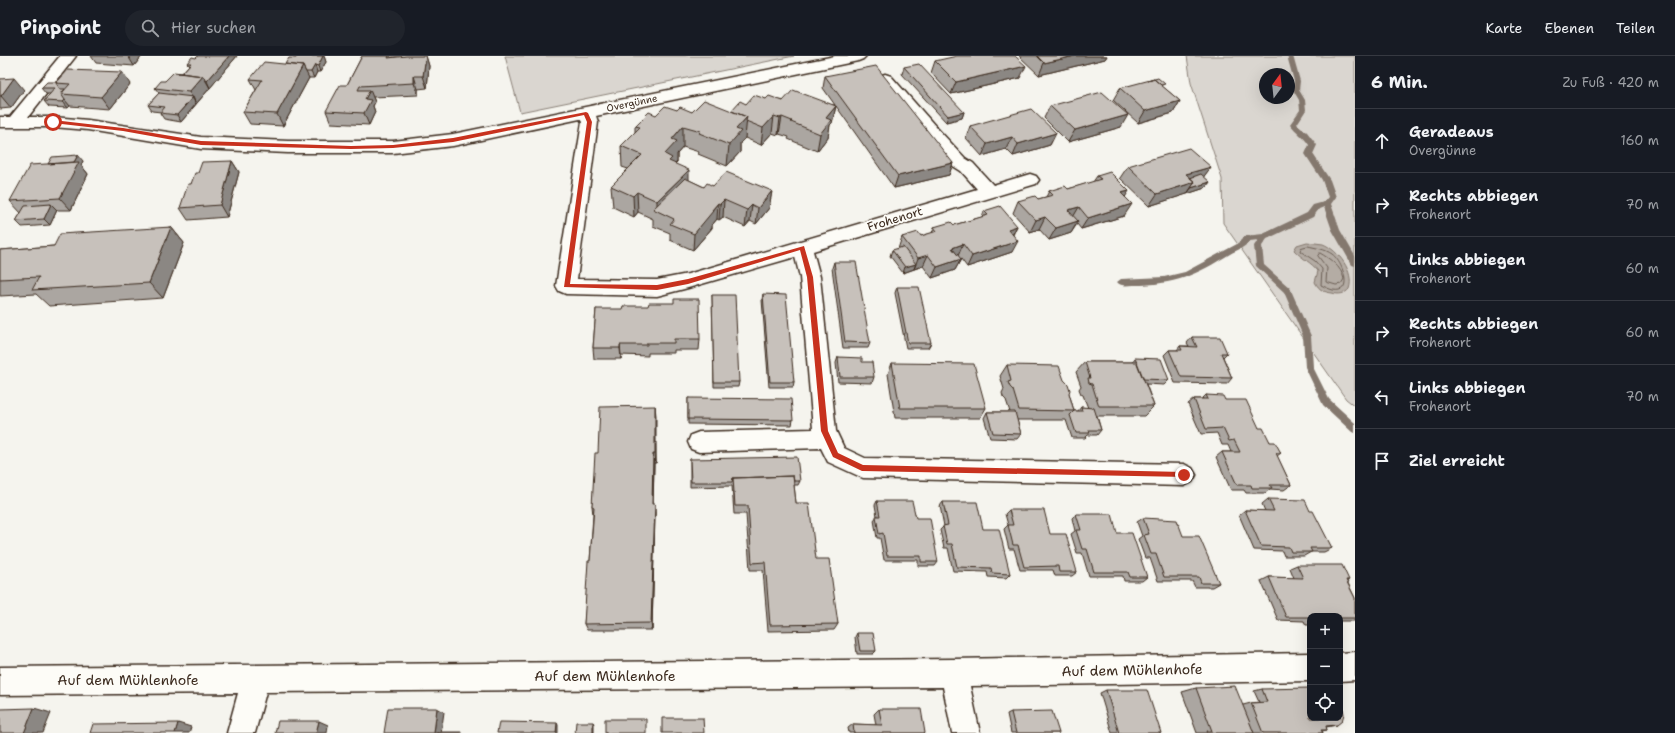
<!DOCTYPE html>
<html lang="de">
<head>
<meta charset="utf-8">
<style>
  :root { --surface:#171b24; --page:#20242c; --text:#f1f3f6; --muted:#9ea1a6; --line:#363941 }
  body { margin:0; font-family:"Shantell Sans",sans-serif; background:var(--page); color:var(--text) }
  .controls { position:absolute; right:12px; bottom:12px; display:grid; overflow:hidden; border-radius:8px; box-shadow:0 4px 16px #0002 }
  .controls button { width:36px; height:36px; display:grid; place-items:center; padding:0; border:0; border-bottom:1px solid var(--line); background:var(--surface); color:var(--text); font:20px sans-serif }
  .compass { position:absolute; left:1259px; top:12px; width:36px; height:36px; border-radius:50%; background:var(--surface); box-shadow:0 4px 16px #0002; rotate:15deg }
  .stop { position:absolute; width:12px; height:12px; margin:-9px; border:3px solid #c8321e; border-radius:50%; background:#fff }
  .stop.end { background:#c8321e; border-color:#fff; box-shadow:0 1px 4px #0008 }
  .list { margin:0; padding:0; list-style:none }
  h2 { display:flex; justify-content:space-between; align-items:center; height:52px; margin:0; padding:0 16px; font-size:17px }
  h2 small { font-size:13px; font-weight:400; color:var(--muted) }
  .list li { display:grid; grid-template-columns:26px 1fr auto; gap:12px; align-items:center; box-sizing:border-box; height:64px; padding:0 16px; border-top:1px solid var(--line) }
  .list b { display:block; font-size:15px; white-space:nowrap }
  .list p { margin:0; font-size:13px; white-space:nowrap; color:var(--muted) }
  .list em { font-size:13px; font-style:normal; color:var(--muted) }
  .icon { flex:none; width:22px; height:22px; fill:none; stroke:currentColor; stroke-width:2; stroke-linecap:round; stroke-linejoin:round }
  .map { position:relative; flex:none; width:1355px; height:677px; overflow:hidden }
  header { display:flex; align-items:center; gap:24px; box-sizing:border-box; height:56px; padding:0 20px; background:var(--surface); border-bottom:1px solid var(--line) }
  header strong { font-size:19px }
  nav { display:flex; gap:22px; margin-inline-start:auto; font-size:14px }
  .search { width:280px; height:36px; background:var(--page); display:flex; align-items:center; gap:10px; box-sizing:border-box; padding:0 14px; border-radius:22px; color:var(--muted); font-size:15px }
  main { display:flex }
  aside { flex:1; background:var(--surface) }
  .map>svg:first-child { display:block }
  .green { fill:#dad6d0; stroke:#8a8077; fill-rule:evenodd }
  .water { fill:#b4aca4; stroke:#84786e }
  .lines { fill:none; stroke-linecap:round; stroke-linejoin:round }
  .shore { stroke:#6b5e54; stroke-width:1 }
  .stream { fill:#84786e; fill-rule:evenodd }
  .minor-casing { stroke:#3b2a1e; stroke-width:3 }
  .minor { fill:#fdfcf7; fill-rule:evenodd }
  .wall { fill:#aba6a1; stroke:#3b2a1e }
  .shaded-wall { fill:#8b8783; stroke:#3b2a1e }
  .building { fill:#c7c1bb; stroke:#3b2a1e }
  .route { fill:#c8321e }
  .labels { text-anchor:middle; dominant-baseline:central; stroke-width:3.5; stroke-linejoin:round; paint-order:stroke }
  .far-street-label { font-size:10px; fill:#3b2a1e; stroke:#fdfcf7 }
  .street-label { font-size:12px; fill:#3b2a1e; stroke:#fdfcf7 }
  .near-street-label { font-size:14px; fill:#3b2a1e; stroke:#fdfcf7 }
</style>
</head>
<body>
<header>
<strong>Pinpoint</strong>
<div class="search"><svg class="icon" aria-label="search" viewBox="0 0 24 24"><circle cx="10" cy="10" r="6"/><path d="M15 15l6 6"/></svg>Hier suchen</div>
<nav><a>Karte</a><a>Ebenen</a><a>Teilen</a></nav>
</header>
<main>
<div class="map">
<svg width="1355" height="677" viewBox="0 0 1355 677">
  <rect width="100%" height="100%" fill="#f5f4ee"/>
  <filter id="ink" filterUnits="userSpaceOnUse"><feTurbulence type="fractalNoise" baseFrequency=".025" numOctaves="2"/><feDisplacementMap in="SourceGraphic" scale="8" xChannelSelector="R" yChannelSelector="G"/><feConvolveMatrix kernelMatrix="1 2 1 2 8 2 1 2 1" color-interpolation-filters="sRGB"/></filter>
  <g filter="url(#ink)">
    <path class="green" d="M505 0H794L520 56Z
      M1187 0H1355V350L1346 343 1223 167 1222 123 1191 27ZM1265 18H1289V42H1265Z"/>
    <path class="water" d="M1307 186C1312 187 1318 187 1323 188 1338 194 1355 216 1349 233 1345 238 1339 239 1332 237 1324 236 1319 234 1315 226L1318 215C1311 206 1301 202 1294 194L1297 189Z"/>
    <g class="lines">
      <path class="shore" d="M1308 190C1316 192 1325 193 1332 198 1342 205 1355 238 1333 234 1329 233 1325 231 1321 229L1322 213 1315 205 1300 195 1301 192Z
        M1320 197C1330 203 1341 210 1344 223L1341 228 1336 229 1326 226 1327 212 1318 200Z"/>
      <path class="stream" d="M1287 0H1293L1300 25 1299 34 1305 44 1306 54 1297 68 1307 76 1317 89 1313 98 1330 124 1336 141 1331 148 1340 174 1355 200V210L1352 209 1332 174 1324 151 1319 153 1313 161 1267 183 1262 190 1264 209 1290 232 1311 280 1313 311 1329 343 1355 367V377L1352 376 1323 349 1305 311 1303 280 1284 236 1256 210 1254 190 1258 184 1250 185C1244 192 1237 194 1230 198 1196 219 1175 229 1134 229 1128 229 1121 231 1117 226L1121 223 1164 221 1185 216 1237 188 1245 180 1263 178 1307 157 1313 149 1324 146 1328 141 1322 124 1305 98 1309 89C1303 80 1296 76 1290 68L1300 54 1299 44 1293 34 1294 25Z"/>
      <defs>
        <path id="minor" d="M60 0H76L28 61H53L88 64 201 81 288 85H393L453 78 835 0H866L863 3 858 5 596 60 598 66 577 223 657 224 688 218 977 133 961 115 953 110 925 80 877 23 879 20 885 18 891 20 937 72 965 102 973 107 993 129 1030 118 1036 120 1039 124 1036 128 813 195 820 221 836 375 844 392 865 402 1184 408 1192 412 1196 419 1192 426 1184 430 863 422 828 406 821 392 699 396 691 393 688 386 691 379 699 376 813 373 800 221 795 201 688 232 657 240 566 238 559 235 556 230 582 66 580 63 453 90 393 97H288L201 93 88 74 53 71H0V61H10Z
          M1355 596V624L1340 625V597Z
          M1310 597V625L970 630 980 677H952L943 631 266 636 255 677H227L238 637 0 639V611L954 603Z"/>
      </defs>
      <use href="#minor" class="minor-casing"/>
      <use href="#minor" class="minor"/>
    </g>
    <path class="wall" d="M91 0H142L134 10 96 7Z
      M237 0 181 66 164 63 160 57 161 56 152 55 148 49 159 37 155 32 165 25 182 17 189 9 187 7Z
      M297 0H324L326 6 320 16H317L314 22H309L283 70 250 68 243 56 256 34 250 23 285 8 296 2Z
      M362 0H390L391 1 406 0H426L429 10 427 32 418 33V39L373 41 375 46 373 50 375 56 369 69 331 67 326 55 347 29Z
      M1019 0H1107L1105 3 1039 19Z
      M935 5 1020 22 951 38 931 17Z
      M904 11 964 56 962 62 946 66 902 18Z
      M825 20 953 107 949 119 894 132 836 50 832 67 830 69 828 81 817 95 788 83 789 81 779 78 778 79 772 77 761 89 745 82 740 87V96L727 110 698 98 699 96 683 91 677 98V106L675 108 689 124 704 131 713 130 772 135 769 152 756 168 750 165 745 171 723 161 719 164 717 163 712 169V172L693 194 670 184V177L653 170V163L638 156 634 161 613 151 611 130 628 113 622 111 621 90 635 76V70L656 59 677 54 692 56 731 55 746 48 766 43 835 49 823 32Z
      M0 23 24 34 11 52 0 53Z
      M56 26 130 28 110 53 70 50 68 52 49 51 44 45 50 38H46L41 32Z
      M1163 31 1180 45 1173 57 1138 67 1113 44 1120 32Z
      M1050 50 1121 71 1068 86 1044 62Z
      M970 70 1056 77 1050 89 1013 100 1006 93 982 100 966 82Z
      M83 105 81 109 88 118 71 154H57L50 169 22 171 16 165 21 157 10 145Z
      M232 105 239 116 227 161 188 164 180 152 191 128 198 117Z
      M1128 110 1211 111 1203 121 1210 126 1205 132 1149 150 1120 122Z
      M1097 120 1125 141 1124 160 1081 173 1077 168 1071 177 1049 184 1039 173 1030 176 1013 157 1018 145 1038 143 1046 141 1049 135 1068 133 1093 126Z
      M984 155 1017 170 1013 179 1012 196 967 211 961 203 955 214 932 222 923 210 903 217 890 200 892 194 898 193 902 181 921 180 932 177 934 171 954 169 982 161Z
      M171 171 184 187 163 242 49 250 36 238 0 240V194L54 190Z
      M834 206 870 287 868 292H843L832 212Z
      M897 231 931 287 928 292H906L895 237Z
      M763 238 794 326 793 331H769L762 244Z
      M712 239 739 326 738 331H714Z
      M596 253 700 283 699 294H674V297H648V300L621 299V303H594L593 292Z
      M1192 281 1227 297 1223 301 1232 322 1227 328 1175 327 1164 299 1169 294H1177L1180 290H1189L1187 287Z
      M838 301 862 306 874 321 872 327 838 326 836 307Z
      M1135 302 1169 324 1164 329 1146 328 1154 350 1144 360H1097L1101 374 1097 379H1088L1085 382H1072L1066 364H1017L1021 378 1017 383 990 382 984 362 987 356H1010L1006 344 1003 341 1002 337 1004 333 1000 320 1007 309 1069 337 1074 355H1078L1081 351 1088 352 1083 339 1081 338 1079 333 1081 330 1076 316 1085 306H1132Z
      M892 307 986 352 980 362H895L888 318Z
      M1206 339 1225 344 1259 372 1270 386 1281 397 1277 400 1291 429 1284 434 1270 433 1265 437H1246L1244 434H1231L1216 401 1222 396H1231L1228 389H1222L1217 377 1201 378 1188 348 1194 343H1202Z
      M688 342 793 364 792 369 688 368Z
      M655 350 656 407H654L653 448 655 457 652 574H587L584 568 590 505 593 459 592 450 598 397Z
      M690 403 800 425 798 429H794L796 447 838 568 834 574 768 575 763 514H750L746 458H734L732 430 690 431Z
      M1268 443 1310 455 1332 492 1324 496H1311L1304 500H1284L1282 495 1254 494 1239 459 1245 454 1265 455 1262 448Z
      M877 445 916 462 938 506 935 510H918V504H884L880 482H877L874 464 877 460 875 449Z
      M943 446 983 473 1010 518 1006 522 988 521 987 516 953 515 948 492H944L940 474 944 470 940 450Z
      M1009 454 1050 478 1077 516 1072 520H1055L1053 514H1020L1014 493H1009L1004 473 1008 469 1005 458Z
      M1076 458 1117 477 1147 521 1142 525H1124L1123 520H1089L1082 497H1077L1071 478 1075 475 1072 462Z
      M1143 462 1183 480 1219 527 1212 531H1195L1192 525H1158L1150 502H1145L1138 483 1142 480 1137 466Z
      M1297 509 1349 524 1347 525 1355 542V565H1340V560H1310V569H1306L1304 565 1278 564 1261 525 1269 521 1294 522 1290 512Z
      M857 577 876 595 873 598H857L855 581Z
      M1196 632 1243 649 1251 647 1259 646 1254 635 1262 633 1337 669 1326 671 1327 674 1322 675 1323 677H1197L1182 636Z
      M1106 634 1161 677H1112L1100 637Z
      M879 653 925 677H849L848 672 853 668 876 669 874 658Z
      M1011 656 1059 677H1011L1007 658Z"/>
    <path class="shaded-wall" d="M128 0H142L134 10Z
      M229 0H237L210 32 207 25Z
      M323 0H324L326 6 320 16 318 10Z
      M426 0 429 10 427 32 423 20Z
      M1075 0H1107L1105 3 1039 19 1044 7Z
      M315 9 317 16 314 22 311 16Z
      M303 10 309 22 283 70 277 58Z
      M1026 10 1020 22 951 38 956 26Z
      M122 16 130 28 110 53 101 41Z
      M203 20 210 32 196 48 189 36Z
      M414 20 418 33V39L414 27Z
      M14 22 24 34 11 52 1 40Z
      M370 34 375 46 373 50 375 56 369 69 364 57 365 43Z
      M193 41 196 48 181 66 177 59Z
      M65 44 70 50 68 52 63 46Z
      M1180 45 1173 57 1138 67 1145 55Z
      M836 50 832 67 830 69 828 81 817 95 820 78 826 62Z
      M964 56 962 62 946 66 948 60Z
      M1128 59 1121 71 1068 86 1075 74Z
      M774 60 772 77 761 89 763 72Z
      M747 61 745 82 740 87V96L727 110 729 89 736 73Z
      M782 61 779 78 778 79 780 62Z
      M683 70V91L677 98V106L672 111 665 98 672 83Z
      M1056 77 1050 89 1013 100 1018 88Z
      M1012 81 1006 93 982 100 987 88Z
      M78 99 83 105 81 109 88 118 71 154 60 142 71 112Z
      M232 105 239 116 227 161 220 149Z
      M953 107 949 119 894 132 898 120Z
      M1211 111 1202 123 1186 128V118Z
      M689 114V135L657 155V145Z
      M1195 126 1187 138 1149 150 1157 138Z
      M1210 126 1205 132 1187 138 1191 132Z
      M772 135 769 152 756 168 758 152Z
      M1129 135 1122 146 1121 137Z
      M637 136 638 156 634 161 633 140Z
      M724 144 723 161 719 164 720 148Z
      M718 147 717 163 712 169V172L693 194 694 178Z
      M51 148 57 154 50 169 44 163Z
      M1132 148 1124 160 1081 173 1088 162Z
      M752 149 750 165 745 171 747 154Z
      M1079 151 1072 163 1068 154Z
      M1045 161 1039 173 1030 176 1036 164Z
      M1078 165 1071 177 1049 184 1056 172Z
      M1017 170 1011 181 1008 173Z
      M171 171 184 187 163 242 149 227Z
      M1018 185 1012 196 967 211 972 200Z
      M963 188 958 200 952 192Z
      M928 199 923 210 914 213 918 202Z
      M961 203 955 214 932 222 937 211Z
      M916 208 914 213 903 217 905 211Z
      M620 289 621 299V303L620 292Z
      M655 350 656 360V407L655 398Z
      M653 398 654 407 653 456 652 448Z
      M655 448V457L652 574 651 567Z
      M34 652 51 657 43 677H24Z
      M437 652 444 656 441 677H434Z
      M319 665 328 669 327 677H316Z
      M593 666 594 668V677H593Z
      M178 667 191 671 189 677H175Z
      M557 667 558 669V677H556Z"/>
    <path class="building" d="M198 0H229L207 25 203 20 178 17H182L191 7H187L192 1 196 2Z
      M297 0H323L318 10 315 9 311 16H306L303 10 285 8 289 2H296Z
      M362 0H389L388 2 406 0H426L423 20H414V27L360 30 358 34H370L365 43 371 44 364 57 326 55 340 29H347Z
      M957 0H1015L1026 10 956 26 935 5Z
      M1037 0H1075L1044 7Z
      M264 6 303 10 277 58 243 56 262 24 250 23Z
      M919 8 964 56 948 60 904 11Z
      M876 10 953 107 898 120 825 20Z
      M68 14 122 16 101 41 61 38 70 28 56 27Z
      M174 16 203 20 189 36 155 32 161 25H165Z
      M14 22 1 40H0V23Z
      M1158 22 1165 28 1161 29 1154 23 1148 25Z
      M1154 23 1180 45 1145 55 1120 32Z
      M47 26H56V27L60 33H65L61 38 65 44 63 46 44 45 55 32H41Z
      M793 34 836 50 826 62 831 64 820 78 791 66 792 65 782 61 780 62 774 60 763 72 746 65 747 61 731 55 740 45 746 48 754 39 766 43 769 40 783 45Z
      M1102 36 1128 59 1075 74 1050 50Z
      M159 37 193 41 177 59 160 57 165 51 148 49Z
      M704 44 747 61 736 73 741 75 729 89 699 77 701 75 683 70 672 83 677 85 665 98 672 102 669 105 689 114 657 145 637 136 633 140 611 130 642 99 621 90 640 71 635 70 649 56 656 59 665 50 677 54 680 51 692 56Z
      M1031 53 1056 77 1018 88 1012 81 987 88 970 70Z
      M1189 92 1211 111 1186 118 1195 126 1157 138 1128 110Z
      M78 99 74 106 48 108 52 101Z
      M232 105 220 149 180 152 188 128H191L195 117H198L202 106Z
      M79 106 60 142 10 145 30 109Z
      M726 116 772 135 758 152 752 149 747 154 724 144 720 148 718 147 712 154 713 155 694 178 670 168 674 163 653 153 685 122 704 131 707 127 713 130Z
      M1110 116 1129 135 1121 137 1132 148 1088 162 1079 151 1068 154 1078 165 1056 172 1045 161 1036 164 1018 145 1035 140 1038 143 1053 139 1049 135 1065 130 1068 133 1101 123 1097 120Z
      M1201 118 1210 126 1191 132 1195 126 1190 122Z
      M51 148 44 163 16 165 25 150Z
      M1000 150 1017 170 1008 173 1018 185 972 200 963 188 952 192 961 203 937 211 928 199 918 202 902 181 918 176 921 180 937 175 934 171 951 166 954 169 988 159 984 155Z
      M171 171 149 227 32 234 39 221 0 223V194L54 190 60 178Z
      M903 191 916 208 905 211 892 194Z
      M834 206H856L870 287 845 286Z
      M897 231H919L931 287H908Z
      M763 238 786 239 794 326H770Z
      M712 239H735L739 326H714Z
      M674 243H699L700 283H674V287H647V289H620V292H593L596 253H622L623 250H648L649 247H674Z
      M1192 281H1220L1227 297H1221L1232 322 1181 321 1169 294H1182L1180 290 1197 291Z
      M838 301 862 302V306H872L874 321H840Z
      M1135 302 1161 303 1169 324 1143 323Z
      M1085 306H1137L1154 350H1099L1092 328 1089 327 1088 322H1090Z
      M892 307 974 308 986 352H900Z
      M1007 309 1059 310 1064 324 1068 328 1070 334 1069 337 1074 355 1019 354 1013 334 1010 331 1008 326 1011 325Z
      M1206 339 1223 340 1225 344H1246L1259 372H1263L1270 386H1275L1281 397H1276L1291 429H1270L1272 432H1252L1251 429H1237L1222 396H1240L1234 384 1229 385 1223 372 1206 373 1194 343H1208Z
      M688 342 791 343 793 364 688 363Z
      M655 350V398H653L652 448H655L651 567 584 568 588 505H590L594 451 592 450 595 397H598L600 351Z
      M1081 351 1094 352 1101 374H1089L1090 377H1076L1070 359 1074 355H1082Z
      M987 356H1015L1021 378 993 377Z
      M797 401 800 425H794L793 420 733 422 732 426H691L690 403Z
      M793 420 796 447H809L816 503H829L838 568 770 569 765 506 752 507 748 450H735L733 422Z
      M1268 443 1305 444 1310 455H1313L1332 492H1310L1312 496H1291L1289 491 1261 490 1245 454 1274 455Z
      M877 445H912L916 462H930L938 506H921V500H887L883 477 879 478 876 460H880Z
      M943 446H977L983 473H999L1010 518 992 517 991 512 957 511 952 488H947L943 470 948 469Z
      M1009 454H1044L1050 478H1066L1077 516H1059L1058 510 1024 511 1018 489H1013L1008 469H1013Z
      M1076 458H1112L1117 477H1132L1147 521H1130L1128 516H1094L1087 493H1082L1076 474H1081Z
      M1143 462 1177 464 1183 480H1199L1219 527H1201L1199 521H1164L1156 498H1151L1144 479 1149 478Z
      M1297 509H1342L1349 524H1346L1355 542V562H1340V560H1310V561H1286L1269 521 1303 522Z
      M857 577H873L876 595H860Z
      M1235 630 1254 677H1208L1207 675H1212L1196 632Z
      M1310 632V662H1340V645L1343 652 1344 658 1342 665 1337 669 1326 670 1327 674H1321L1323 677H1263L1251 647 1267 646 1262 633Z
      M1106 634H1147L1161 677H1119Z
      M34 652 24 677H0V653Z
      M388 652H437L434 677H384Z
      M879 653H921L925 677H854L853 668 882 669Z
      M1052 655 1059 677H1016L1011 656Z
      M662 662H703L704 677H662Z
      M605 663H646V677H605Z
      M278 665H319L316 677H275Z
      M499 666 557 667 556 677H497Z
      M576 666H593V677H575Z
      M178 667 175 677H90L93 668Z
      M437 676H461V677H437Z"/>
  </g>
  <path class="route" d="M586 56 588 57 592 66 570 228 657 229 688 223 804 190 813 221 828 375 838 397 863 409 1184 416 1187 417V421L862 415 833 401 821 375 807 221 800 194 688 228 657 234 564 231 587 66 584 59 453 86 393 92 351 93 201 89 123 75 53 67 50 66 53 64 123 72 201 85 351 90 393 89 453 82Z"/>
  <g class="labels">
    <g class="far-street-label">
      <text transform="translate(632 47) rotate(-12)">Overgünne</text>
    </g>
    <g class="street-label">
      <text transform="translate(895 163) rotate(-17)">Frohenort</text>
    </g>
    <g class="near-street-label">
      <text transform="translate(1132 614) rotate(-1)">Auf dem Mühlenhofe</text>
      <text x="605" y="620">Auf dem Mühlenhofe</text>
      <text x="128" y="624">Auf dem Mühlenhofe</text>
    </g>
  </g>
</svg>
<div class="controls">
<button>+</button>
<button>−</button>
<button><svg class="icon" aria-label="locate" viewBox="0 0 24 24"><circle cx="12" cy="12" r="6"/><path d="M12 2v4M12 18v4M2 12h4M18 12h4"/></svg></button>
</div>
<svg class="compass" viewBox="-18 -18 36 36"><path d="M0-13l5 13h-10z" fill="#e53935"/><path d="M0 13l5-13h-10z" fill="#9ea1a6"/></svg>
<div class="stop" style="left:53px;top:66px"></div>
<div class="stop end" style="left:1184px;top:419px"></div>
</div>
<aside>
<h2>6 Min.<small>Zu Fuß · 420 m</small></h2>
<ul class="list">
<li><svg class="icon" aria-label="ahead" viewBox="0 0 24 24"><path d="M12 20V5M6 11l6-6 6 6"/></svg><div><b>Geradeaus</b><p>Overgünne</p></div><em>160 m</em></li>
<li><svg class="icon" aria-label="right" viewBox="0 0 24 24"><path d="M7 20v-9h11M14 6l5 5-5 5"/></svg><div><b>Rechts abbiegen</b><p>Frohenort</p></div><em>70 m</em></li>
<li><svg class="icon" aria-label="left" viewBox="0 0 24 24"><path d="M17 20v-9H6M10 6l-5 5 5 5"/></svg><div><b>Links abbiegen</b><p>Frohenort</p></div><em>60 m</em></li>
<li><svg class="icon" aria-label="right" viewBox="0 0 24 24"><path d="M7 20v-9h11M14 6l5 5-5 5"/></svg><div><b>Rechts abbiegen</b><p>Frohenort</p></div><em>60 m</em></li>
<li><svg class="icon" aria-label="left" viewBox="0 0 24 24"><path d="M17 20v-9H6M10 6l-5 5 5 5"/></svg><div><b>Links abbiegen</b><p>Frohenort</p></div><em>70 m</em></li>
<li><svg class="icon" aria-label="arrive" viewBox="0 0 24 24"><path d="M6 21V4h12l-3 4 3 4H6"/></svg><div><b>Ziel erreicht</b></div></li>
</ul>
</aside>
</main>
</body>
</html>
